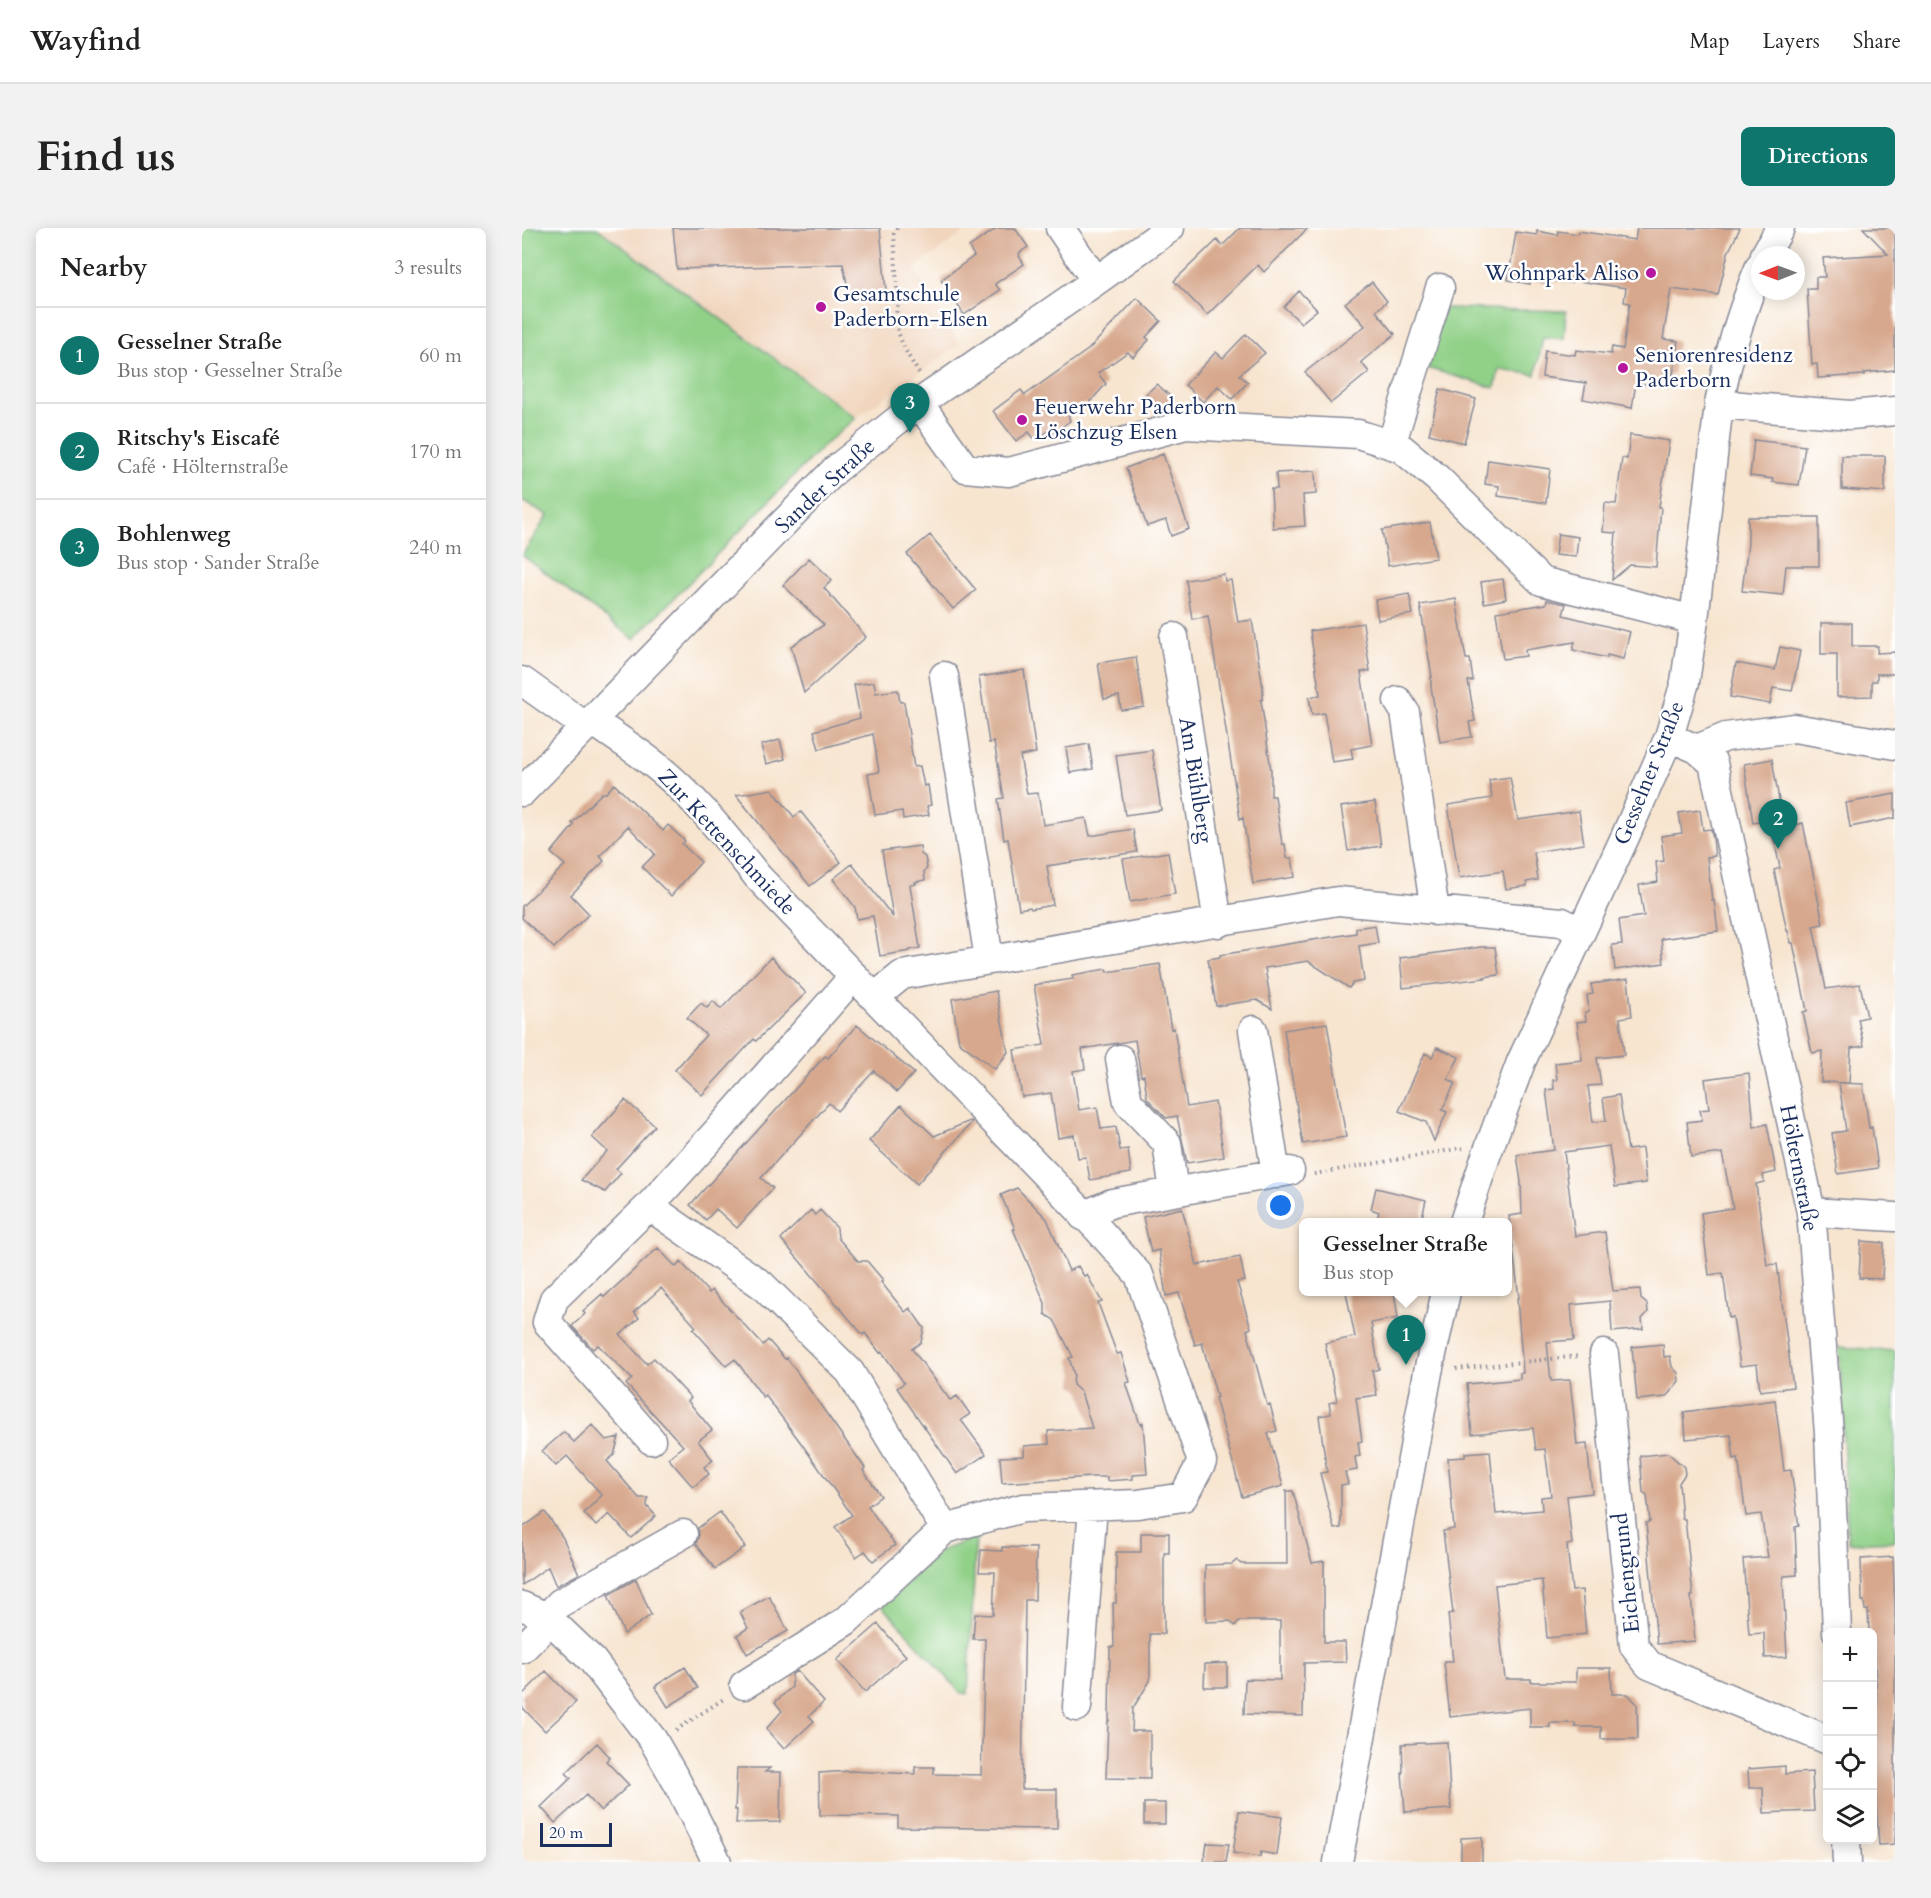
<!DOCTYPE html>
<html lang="en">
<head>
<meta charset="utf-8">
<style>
  :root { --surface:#fff; --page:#f2f2f2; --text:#222; --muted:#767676; --line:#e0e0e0; --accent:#0f766e }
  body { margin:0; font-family:Cardo,serif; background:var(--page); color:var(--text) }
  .controls { position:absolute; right:18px; bottom:18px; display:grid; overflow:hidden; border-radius:9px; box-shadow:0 3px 15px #0003 }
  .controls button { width:54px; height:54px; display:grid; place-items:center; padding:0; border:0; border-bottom:2px solid var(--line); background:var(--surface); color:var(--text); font:30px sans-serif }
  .compass { position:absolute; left:1229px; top:18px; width:54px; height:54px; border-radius:50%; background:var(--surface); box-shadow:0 3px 15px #0003; rotate:269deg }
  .scale { position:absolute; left:18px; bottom:15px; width:72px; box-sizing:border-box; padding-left:6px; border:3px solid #1b2f5e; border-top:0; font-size:16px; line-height:21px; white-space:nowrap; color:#1b2f5e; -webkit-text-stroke:4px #fff; paint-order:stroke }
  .you { position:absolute; left:759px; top:978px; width:21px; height:21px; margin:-15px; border:4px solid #fff; border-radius:50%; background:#1a73e8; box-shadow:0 0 0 9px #1a73e833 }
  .badge { display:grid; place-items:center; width:39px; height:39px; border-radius:50%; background:var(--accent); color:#fff; font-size:20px; font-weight:700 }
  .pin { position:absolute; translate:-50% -50px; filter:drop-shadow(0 2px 3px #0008) }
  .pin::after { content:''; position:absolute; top:32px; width:21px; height:18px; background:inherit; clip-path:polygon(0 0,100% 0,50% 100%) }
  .popup { position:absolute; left:777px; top:990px; width:213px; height:78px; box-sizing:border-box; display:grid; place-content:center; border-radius:9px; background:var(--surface); filter:drop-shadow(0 2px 4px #0005); font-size:20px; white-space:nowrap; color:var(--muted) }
  .popup b { font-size:22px; color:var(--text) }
  .popup::after { content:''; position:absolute; left:50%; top:100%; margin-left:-12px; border:12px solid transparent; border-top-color:var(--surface) }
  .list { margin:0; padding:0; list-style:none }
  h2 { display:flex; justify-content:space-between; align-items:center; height:78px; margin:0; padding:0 24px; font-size:26px }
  h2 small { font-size:20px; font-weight:400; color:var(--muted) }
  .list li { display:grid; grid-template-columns:39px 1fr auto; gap:18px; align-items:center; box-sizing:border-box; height:96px; padding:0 24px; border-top:2px solid var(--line) }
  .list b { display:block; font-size:22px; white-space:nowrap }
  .list p { margin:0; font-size:20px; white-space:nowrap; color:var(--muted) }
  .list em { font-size:20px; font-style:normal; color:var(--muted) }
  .icon { flex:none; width:33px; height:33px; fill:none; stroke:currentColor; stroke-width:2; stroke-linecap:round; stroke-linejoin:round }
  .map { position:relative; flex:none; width:1373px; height:1634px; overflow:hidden; border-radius:9px }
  header { display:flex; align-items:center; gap:36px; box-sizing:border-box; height:84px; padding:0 30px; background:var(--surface); border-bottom:2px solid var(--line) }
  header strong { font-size:28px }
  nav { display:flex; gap:33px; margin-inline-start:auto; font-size:21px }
  .intro { display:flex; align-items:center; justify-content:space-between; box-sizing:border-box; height:144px; padding:0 36px }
  h1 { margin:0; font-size:42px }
  .button { padding:15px 27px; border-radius:9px; background:var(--accent); color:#fff; font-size:21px; font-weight:700 }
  main { display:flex; gap:36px; padding:0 36px }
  aside { flex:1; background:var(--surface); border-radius:9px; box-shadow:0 3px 15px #0003 }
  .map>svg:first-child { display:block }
  .built { fill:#f1d5bd }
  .green { fill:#90d087; stroke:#568072; stroke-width:1.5 }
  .building { fill:#d7a88d }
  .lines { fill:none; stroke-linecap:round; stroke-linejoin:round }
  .minor-casing { stroke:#898a97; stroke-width:31 }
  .path { stroke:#898a97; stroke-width:4; stroke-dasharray:1.5 4.5; stroke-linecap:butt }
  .minor { stroke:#fff; stroke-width:28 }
  .poi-dot { fill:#b5179e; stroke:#fff; stroke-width:2 }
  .labels { text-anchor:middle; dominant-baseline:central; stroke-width:5; stroke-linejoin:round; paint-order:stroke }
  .poi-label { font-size:22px; fill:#1b2f5e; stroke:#fff; text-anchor:start }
  .street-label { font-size:22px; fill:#1b2f5e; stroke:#fff }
</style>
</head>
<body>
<header>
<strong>Wayfind</strong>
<nav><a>Map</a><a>Layers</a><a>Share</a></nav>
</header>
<div class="intro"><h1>Find us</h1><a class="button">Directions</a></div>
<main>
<aside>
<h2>Nearby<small>3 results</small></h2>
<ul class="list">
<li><span class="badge">1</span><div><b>Gesselner Straße</b><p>Bus stop · Gesselner Straße</p></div><em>60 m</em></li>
<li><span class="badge">2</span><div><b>Ritschy's Eiscafé</b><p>Café · Hölternstraße</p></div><em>170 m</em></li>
<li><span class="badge">3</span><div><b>Bohlenweg</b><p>Bus stop · Sander Straße</p></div><em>240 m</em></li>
</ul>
</aside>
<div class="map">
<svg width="1373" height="1634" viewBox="0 0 1373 1634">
  <rect width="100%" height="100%" fill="#fff"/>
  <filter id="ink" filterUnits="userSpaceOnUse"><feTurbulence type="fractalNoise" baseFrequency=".0167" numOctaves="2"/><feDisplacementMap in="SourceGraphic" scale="12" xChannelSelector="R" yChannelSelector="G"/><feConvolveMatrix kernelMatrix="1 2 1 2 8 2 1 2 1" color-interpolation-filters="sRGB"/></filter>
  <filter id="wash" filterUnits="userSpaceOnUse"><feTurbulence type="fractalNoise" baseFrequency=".008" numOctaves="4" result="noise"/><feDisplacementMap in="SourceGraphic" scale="24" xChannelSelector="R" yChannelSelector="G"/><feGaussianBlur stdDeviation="1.35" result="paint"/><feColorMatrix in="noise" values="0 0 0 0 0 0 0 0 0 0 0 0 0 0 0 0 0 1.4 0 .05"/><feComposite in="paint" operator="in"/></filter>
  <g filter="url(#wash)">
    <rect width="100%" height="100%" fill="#f7e5d0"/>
    <path class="built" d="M76 0H448L392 41 438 116 335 189Z"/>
    <path class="green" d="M0 0H75L334 190 301 218 112 411 0 327 26 287 0 272Z
      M922 80 1044 83 1042 111 1021 109 1014 147 977 141 973 160 905 140Z
      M1317 1119 1373 1123V1313L1326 1315Z
      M454 1309 446 1466 439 1465 361 1378 418 1323Z"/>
    <g id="blocks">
      <path class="building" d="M151 0H358L364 62 327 66 321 36 155 41Z
        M475 0H493L506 19 497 25 498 26 497 28 502 36 473 56 478 62 442 87 419 52 452 28 447 19Z
        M718 0H786L742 44 736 37 685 87 652 53 685 21H686L695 12 700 18Z
        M1115 0H1218L1206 25 1196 67 1149 61 1141 111 1156 113 1151 147 1147 146 1146 159 1114 155 1110 180 1061 171 1064 155 1020 149 1023 123 1053 127 1054 122 1089 126 1090 119 1101 121 1108 75 1102 74 1104 60 1050 52 1049 55 1029 52 1028 55 1008 52V56L986 52 994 4 1015 7V3L1036 7V3L1056 6 1057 3 1113 12Z
        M1341 0H1373V142L1342 145V147L1296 150 1295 136H1290L1285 61H1294V49H1303L1301 30 1366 26Z
        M850 54 865 73 854 83 873 106 839 134 847 144 809 175 783 144 843 98 823 75Z
        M777 63 795 82 779 95 762 79Z
        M615 70 639 93 624 109 627 112 611 129 606 124 576 145 584 156 567 175 545 181 548 193 530 206 528 202 513 212 507 204 494 213 471 183 499 162 503 167 567 121Z
        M724 106 743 125 717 147 726 154 710 171 696 158 681 174 663 157 694 124 701 130Z
        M635 156 651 171 639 184 622 168Z
        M918 161 954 171 942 215 907 206Z
        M1108 207 1147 213 1137 279H1139L1134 339 1108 337 1090 352 1094 305 1081 304 1083 275 1094 276 1100 230 1105 231Z
        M1232 212 1283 218 1277 257 1250 254 1251 251 1228 248Z
        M641 226 667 301 649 308 644 292 625 298 604 240Z
        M1320 228H1363V264L1320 261Z
        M966 232 1028 241 1024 275 976 268 977 258 963 256Z
        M793 243 794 266 781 267 783 298 751 300 749 261H755L754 245Z
        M1226 289H1297V338H1264L1261 367 1220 363 1226 315Z
        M908 294 914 330 866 338 860 302Z
        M1036 306 1056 309 1054 329 1033 327Z
        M408 307 454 362 431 381 385 326Z
        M287 330 310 352 302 360 344 409 282 465 269 418 302 397 261 357Z
        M702 346 703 353 709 352 716 394 730 392 741 460V471L739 472 749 542V568H753L760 616H763L765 630H770L773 649 731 656 721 590 718 591 686 388 670 391 664 352Z
        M981 351 984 371 962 375 959 354Z
        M887 366 891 386 856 392 853 372Z
        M934 371 944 431H948L951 453H946L953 493 947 494 950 509 918 514 909 459V449H910L898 377Z
        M1025 372 1044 376 1041 387 1108 404 1101 431 1085 427V430L1051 422 1053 414 1003 422 1004 428 981 431 974 384 1024 376Z
        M841 395 848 443 839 444 850 517 829 521 831 531 810 534 802 485 790 487 787 469 798 467 788 403Z
        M1299 395H1330V418H1356L1355 425 1373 424V446H1355V453H1350V468L1315 469V426H1299Z
        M1258 419 1278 423 1270 463 1251 460 1248 476 1208 469 1214 435 1253 442Z
        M614 429 622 479 599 482 597 468 582 471 576 435Z
        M502 442 514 525 498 528 505 566 516 565 521 597 564 590 568 608 611 601 615 624 525 638 531 677 509 681 508 679 497 681 486 611 482 612 476 571 482 570 472 514 467 515 457 449Z
        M352 454 354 465 376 462 378 474H382L392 539 398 538 402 558 406 557 409 577 405 578 407 587 381 591 380 583 353 587 346 546 357 544 351 506 297 521 292 503 338 490 332 457Z
        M258 512 263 531 244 536 239 517Z
        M567 516 571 541 548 545 544 520Z
        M630 522 639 582 603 587 594 527Z
        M1250 531 1260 590 1272 588 1274 597 1281 595 1301 696 1291 698 1304 761 1338 756 1345 789 1336 791 1342 818 1329 820 1327 855 1299 854 1300 823 1290 825 1281 784 1285 783 1271 715H1269L1266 703H1265L1252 642 1258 640 1248 592 1231 595 1222 536Z
        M988 549 996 592 1057 583 1062 616 1012 624 1016 652 1004 654 1005 658 984 661 981 643 937 650 926 577 970 570 967 552Z
        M92 556 141 603 146 597 163 613 160 616 179 634 149 668 120 639 133 626 106 598 78 628 82 633 49 667 67 686 32 720 0 690V678L43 637 29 625 52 597 50 595 80 565H84Z
        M250 561 272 589 279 584 319 634 288 658 214 567Z
        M1373 566V590L1328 599 1324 575Z
        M853 574 859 618 826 623 819 579Z
        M1178 582 1181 602 1189 601 1191 610 1193 628 1185 629 1190 672H1192L1196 703 1139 711 1142 735 1093 742 1090 717 1100 716 1097 692 1122 688 1117 657 1136 654 1134 634 1142 633 1139 608 1160 605 1157 585Z
        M398 618 399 626 403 629 405 640 402 644 403 652 393 654 394 656 388 657 398 720 388 722V723L358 728 351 688 335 691 333 679 311 651 330 636 371 689 360 623Z
        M646 624 653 666 608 674 601 631Z
        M853 697 856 715 837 718 842 753 831 755 827 760 786 733 743 740 750 781 735 772 694 778 686 731 698 729V727L834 705V700Z
        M959 719H973L977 747 962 749 963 750 881 760 878 730Z
        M249 729 284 765 234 813 232 811 180 867 153 842 184 807 165 790 179 775 185 780 191 773 199 781Z
        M638 736 649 801 652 800 665 879 693 874 702 929 665 935 655 888 644 890 625 870 622 847 619 848 613 812 596 815 560 821 563 841 551 843 557 882 575 879 579 901 594 899 598 922 606 921 609 945 568 952 564 929 556 930 552 907 536 910 529 865 500 869 492 822 522 817 512 757 551 751 550 747 584 741 585 744Z
        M1106 751 1110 788 1098 790 1102 827 1075 830 1079 857 1066 858 1071 894 1084 893 1081 870 1097 867 1106 922 1120 920 1124 955 1093 959 1087 918 1042 924 1053 1008 1083 1004 1091 1063 1118 1061 1119 1071 1125 1076 1126 1084 1120 1091 1121 1101 1090 1104 1088 1073 1049 1077 1052 1112 1025 1114 1029 1153 1048 1152 1055 1217 1065 1216 1070 1265 1045 1268 1050 1316 1045 1317 1050 1363 1060 1362 1064 1406 1025 1410 1020 1352 973 1357 983 1451H1009V1454H1054V1440H1089L1090 1466H1106L1115 1476 1116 1511H1079V1499H1053V1495H1028V1499H1008V1480L928 1489 922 1434H931L926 1386 931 1385 921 1303 932 1301 926 1230 943 1229V1225L968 1223 974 1286 1020 1282 1019 1269 1029 1268 1023 1221 1014 1222 1011 1200 950 1206 945 1156 998 1151V1145H1001L995 1070H997L987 988 1000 986 999 954 995 927 1032 922 1024 862 1032 861 1031 852H1035L1033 835 1060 832 1055 794 1064 793 1063 784 1067 783 1065 767 1071 766 1069 756Z
        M474 763 486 824 473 841 437 814 430 771Z
        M805 795 824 909 781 916 762 802Z
        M335 797 392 845 375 864 352 843 315 883 307 875 239 950 251 960 215 1000 194 981 184 992 168 977 303 828 306 830Z
        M915 819 937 829 926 851 933 855 920 882 925 884 912 913 904 894 877 883 903 825 910 829Z
        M1227 845 1232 899 1245 896 1254 944 1241 947 1242 954 1234 956 1245 1037 1255 1036 1271 1159 1238 1163 1235 1136 1218 1138 1211 1089 1207 1090 1201 1045 1187 1047 1179 985 1211 980 1200 925 1169 929 1165 894 1180 892 1178 882 1187 881 1183 851Z
        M1317 855 1341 856 1347 900 1350 899 1356 940 1316 946 1310 905 1324 903Z
        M103 872 133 898 94 941 99 945 83 964 59 952 85 923 70 909Z
        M379 877 412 908 448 893 450 894 395 956 347 913Z
        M495 960 525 991 547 1043 556 1038 562 1048 565 1047 580 1074 576 1075 595 1126 599 1125 608 1154 604 1155 618 1196 621 1195 625 1246 611 1247V1251L585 1253V1249H570L480 1255 478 1229 502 1228V1218L527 1216 526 1203 570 1200 559 1164 551 1157 552 1146 547 1130 551 1129 532 1092 523 1086V1075L491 1001H493L479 967Z
        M854 960 904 972 899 994H854L857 984 849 981Z
        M660 980 675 1037 718 1029 723 1053 715 1054 729 1100 725 1102 745 1177 748 1176 755 1203 746 1205 761 1258 720 1269 699 1191 693 1170 695 1169 680 1115 673 1117 657 1065 644 1068 637 1022 629 1024 621 989Z
        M289 982 293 987 298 982 315 1000 316 1010 336 1033H345L361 1052 359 1054 383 1084 388 1080 402 1100 399 1114 390 1121 428 1172 435 1168 441 1176 448 1186 439 1192 464 1226 435 1246 375 1160 382 1155 360 1124 358 1125 343 1105 341 1107 259 1011Z
        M1339 1013 1362 1015 1360 1051 1337 1050Z
        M136 1020 154 1039 159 1034 187 1065 190 1062 241 1117 246 1112 263 1131 265 1130 343 1240 341 1242 359 1268 346 1278 373 1317 351 1333 343 1323 334 1329 313 1299 330 1287 279 1215 243 1167 241 1169 213 1131 204 1138 171 1101 174 1099 139 1060 112 1084 117 1090 98 1107 125 1136 132 1130 169 1170 166 1173 190 1202 176 1213 191 1232 182 1239 187 1246 171 1259 146 1230 161 1218 104 1156 110 1151 76 1117 71 1121 50 1098 63 1086 61 1083 80 1066 82 1069Z
        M824 1064H872L876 1090 849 1095 857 1141 850 1143 855 1167 834 1170 840 1213 836 1214 838 1228 833 1229 835 1242 823 1244 826 1256 819 1257V1300L812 1301 798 1245 805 1244 797 1188 809 1186 807 1175 815 1173 803 1115 833 1109Z
        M1141 1116 1142 1129 1148 1128 1150 1139 1156 1145 1157 1153 1144 1169 1115 1172 1110 1119Z
        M1253 1172 1262 1243 1269 1242 1277 1298 1273 1299 1275 1347 1262 1348 1261 1352 1265 1429 1243 1430 1242 1405 1227 1406 1221 1331 1246 1329 1239 1286 1224 1288 1216 1230 1212 1231 1209 1207 1164 1211 1162 1184Z
        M70 1197 84 1212 97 1209 92 1227 85 1233 117 1270H126L125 1278 134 1288 109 1310 87 1286 74 1298 62 1285 80 1267 45 1228 34 1238 20 1223 42 1204 52 1214Z
        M1146 1225 1162 1239 1163 1246 1157 1255 1160 1291H1163L1171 1368H1169L1173 1413 1135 1416 1124 1295 1128 1294 1125 1267 1121 1264 1118 1228Z
        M764 1263H771L790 1335 802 1333V1414H823L824 1434 782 1435 781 1488 722 1486 723 1451 758 1452V1393H717L713 1398 708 1393 684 1394 683 1337 710 1336 715 1332 719 1336H765Z
        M23 1284 41 1310 57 1346 34 1358 26 1339 0 1357V1300Z
        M198 1284 223 1319 193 1341 174 1316 177 1307 176 1300Z
        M619 1305H647V1325H642V1406H628V1453L611 1480 610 1503H628V1551L584 1550 586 1493H587L588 1419H592L591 1375H594V1324H619Z
        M480 1319 514 1320 513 1372H503L500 1561H535V1601L376 1599V1588L298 1587 297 1545 328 1543 393 1546V1539H412V1546L459 1547 463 1411H451L453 1386 471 1387 473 1344H457L459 1322 480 1323Z
        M1371 1329 1373 1382V1616L1357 1617 1351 1527H1354L1351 1478H1355L1353 1428 1350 1429V1404H1347L1346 1382H1343L1342 1373H1340L1339 1331Z
        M114 1351 129 1387 102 1406 86 1367Z
        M247 1368 266 1403 225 1426 215 1407 226 1400 218 1384Z
        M356 1396 384 1428 343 1464 315 1432Z
        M705 1435V1459H682L683 1436Z
        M163 1439 176 1460 146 1479 133 1458Z
        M24 1443 54 1474 23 1503 0 1479V1467Z
        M275 1443 302 1474 287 1488 292 1493 262 1521 244 1501 260 1483 253 1474 270 1459V1446Z
        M925 1514 929 1581 883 1584 880 1544H881L880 1516Z
        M75 1515 88 1529 84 1533 107 1557 79 1583 64 1567 33 1595 19 1579 49 1550 44 1545Z
        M1263 1538V1546L1290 1544 1292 1583 1242 1585 1241 1560H1227L1226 1541Z
        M215 1540H248L243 1544H259L258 1594 214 1595 215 1582H213Z
        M622 1575H643V1596H622Z
        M717 1583 760 1589 755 1627 739 1624 738 1629 711 1625Z
        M960 1609V1634H939V1610Z
        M685 1615 707 1616 704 1634H682Z"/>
    </g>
  </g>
  <g filter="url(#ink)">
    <use href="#blocks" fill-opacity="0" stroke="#898a97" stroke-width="1.5"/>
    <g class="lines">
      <defs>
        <path id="minor" d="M538 0 574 53
          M1243 27 1258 0
          M397 175 443 240 487 244 664 197 836 206 879 220 915 250 1019 353 1172 392
          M1197 176 1328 187 1373 183
          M869 217 918 60
          M652 409 696 695
          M422 448 467 731
          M0 453 63 498
          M876 473 883 484 913 683
          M69 492C89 506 110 519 129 534 171 566 203 608 236 649L575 1000 617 1047 680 1234 661 1269 616 1276 501 1280 423 1301 328 1144 240 1057 127 978 200 898 332 748
          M1147 509 1175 521 1191 535 1289 984 1307 1205 1315 1404
          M1175 521 1204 509 1272 500 1373 517
          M0 564 313 242 397 175 574 53 648 0
          M353 769 380 747 816 673 1040 694 1059 704
          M731 802 754 946
          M598 831 606 874 645 915 652 964
          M127 978 32 1071 25 1094 129 1212
          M1289 984 1373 989
          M561 988 590 975 768 943
          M942 994 964 928 999 834 1103 609 1147 509 1163 454 1172 392 1197 176C1206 127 1219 84 1238 38
          M1082 1126 1112 1418 1127 1437 1306 1512
          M0 1378 25 1389 70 1432 131 1512 155 1554 195 1634
          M0 1421 16 1405 25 1389 38 1375 161 1306
          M222 1457 324 1393 423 1301
          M555 1479 571 1279
          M1324 1612 1325 1634
          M816 1634 906 1144 924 1064"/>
      </defs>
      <use href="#minor" class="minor-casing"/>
      <path class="path" d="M375 0 372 6 376 76C369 100 384 125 397 145
        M332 94 350 93 373 86
        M792 946 941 920
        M934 1141 1057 1128
        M154 1502 203 1470"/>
      <use href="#minor" class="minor"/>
    </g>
  </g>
  <g class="poi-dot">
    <circle cx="1129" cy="45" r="6"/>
    <circle cx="299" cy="79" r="6"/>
    <circle cx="1101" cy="140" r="6"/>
    <circle cx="500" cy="192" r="6"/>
  </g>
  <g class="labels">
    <g class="poi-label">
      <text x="1117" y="45" text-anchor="end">Wohnpark Aliso</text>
      <text x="311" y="66">Gesamtschule<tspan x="311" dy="25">Paderborn-Elsen</tspan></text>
      <text x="1113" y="127">Seniorenresidenz<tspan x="1113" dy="25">Paderborn</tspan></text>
      <text x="512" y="179">Feuerwehr Paderborn<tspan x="512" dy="25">Löschzug Elsen</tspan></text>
    </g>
    <g class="street-label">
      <text transform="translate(303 258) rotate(-43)">Sander Straße</text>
      <text transform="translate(1127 545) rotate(-68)">Gesselner Straße</text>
      <text transform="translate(674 552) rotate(81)">Am Bühlberg</text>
      <text transform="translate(205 614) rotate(47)">Zur Kettenschmiede</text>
      <text transform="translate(1277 940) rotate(79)">Hölternstraße</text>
      <text transform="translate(1104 1345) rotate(-96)">Eichengrund</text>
    </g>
  </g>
</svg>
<div class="controls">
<button>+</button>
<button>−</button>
<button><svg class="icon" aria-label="locate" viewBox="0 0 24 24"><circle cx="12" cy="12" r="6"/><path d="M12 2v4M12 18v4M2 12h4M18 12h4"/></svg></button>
<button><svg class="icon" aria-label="layers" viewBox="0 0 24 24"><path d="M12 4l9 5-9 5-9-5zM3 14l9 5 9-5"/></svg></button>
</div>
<svg class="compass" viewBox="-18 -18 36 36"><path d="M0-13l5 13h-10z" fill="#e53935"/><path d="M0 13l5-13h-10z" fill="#767676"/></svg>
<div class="scale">20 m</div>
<div class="you"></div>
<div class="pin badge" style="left:884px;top:1137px">1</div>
<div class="popup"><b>Gesselner Straße</b>Bus stop</div>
<div class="pin badge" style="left:1256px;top:621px">2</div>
<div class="pin badge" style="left:388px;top:205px">3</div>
</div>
</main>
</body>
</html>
